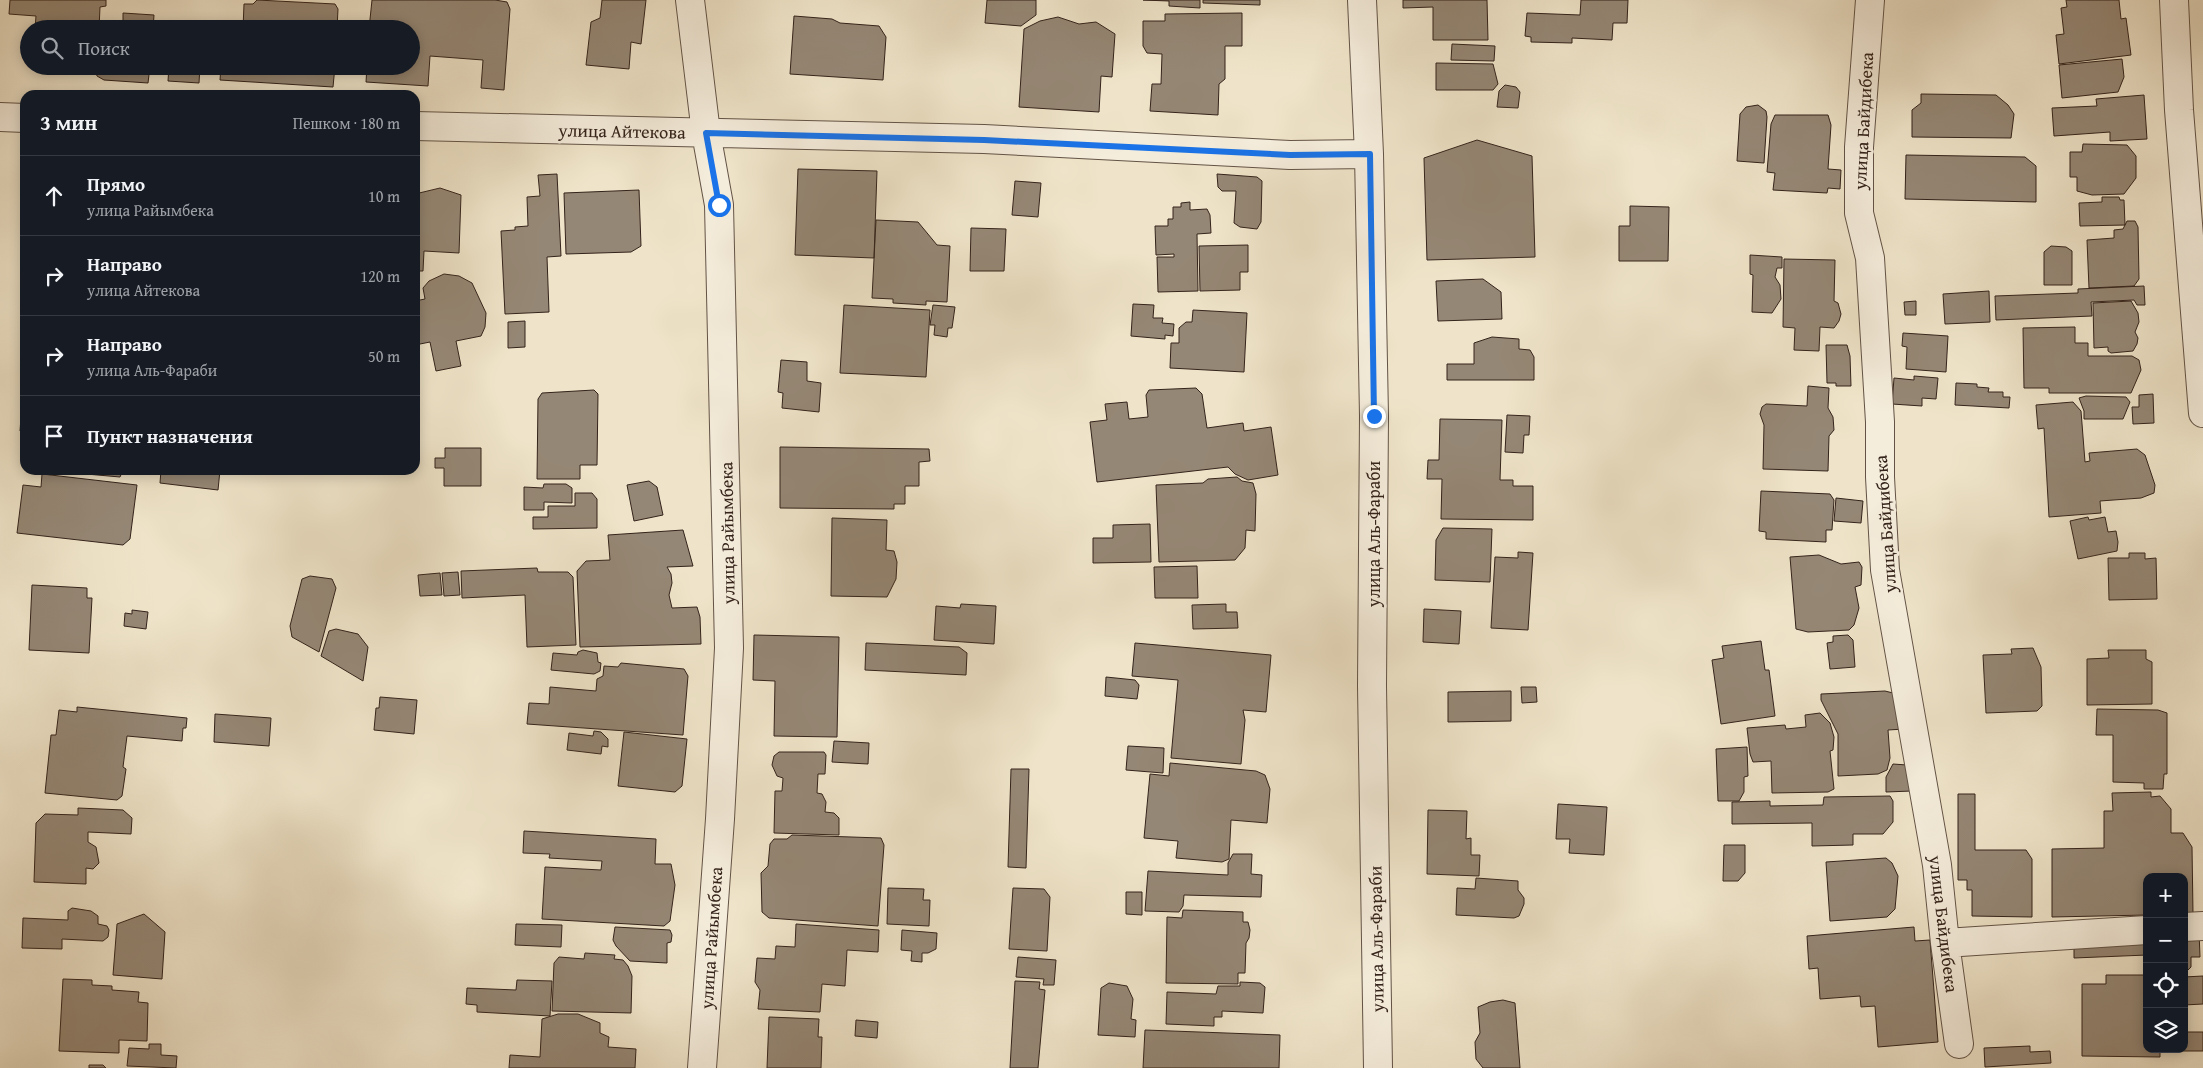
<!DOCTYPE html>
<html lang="ru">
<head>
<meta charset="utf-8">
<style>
  :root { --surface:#171b24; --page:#242831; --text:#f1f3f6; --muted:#9ea1a6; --line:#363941 }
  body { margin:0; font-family:"Gentium Book Plus",serif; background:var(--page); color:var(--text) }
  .controls { position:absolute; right:15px; bottom:15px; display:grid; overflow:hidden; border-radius:10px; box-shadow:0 2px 12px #0003 }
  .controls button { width:45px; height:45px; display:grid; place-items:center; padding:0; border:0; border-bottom:1px solid var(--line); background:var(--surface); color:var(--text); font:25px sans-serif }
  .stop { position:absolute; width:15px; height:15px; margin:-11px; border:4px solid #1a73e8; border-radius:50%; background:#fff }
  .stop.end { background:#1a73e8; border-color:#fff; box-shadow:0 1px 5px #0008 }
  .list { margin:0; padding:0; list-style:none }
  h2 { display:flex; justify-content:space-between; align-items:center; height:65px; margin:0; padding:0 20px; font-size:21px }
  h2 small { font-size:16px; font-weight:400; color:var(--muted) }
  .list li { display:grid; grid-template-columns:32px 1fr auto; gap:15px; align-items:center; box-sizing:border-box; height:80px; padding:0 20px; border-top:1px solid var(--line) }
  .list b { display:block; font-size:19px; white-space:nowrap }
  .list p { margin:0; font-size:16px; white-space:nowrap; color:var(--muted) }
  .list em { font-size:16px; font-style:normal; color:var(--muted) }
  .icon { flex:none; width:28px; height:28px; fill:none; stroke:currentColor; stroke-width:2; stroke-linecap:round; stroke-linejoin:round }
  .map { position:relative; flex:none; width:2203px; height:1068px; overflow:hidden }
  .search { position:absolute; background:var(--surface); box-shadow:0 2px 12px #0003; left:20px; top:20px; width:400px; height:55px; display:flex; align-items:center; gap:12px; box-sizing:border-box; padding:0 18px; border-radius:28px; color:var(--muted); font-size:19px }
  .panel { position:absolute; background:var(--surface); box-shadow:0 2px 12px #0003; left:20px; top:90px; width:400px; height:385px; border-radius:15px }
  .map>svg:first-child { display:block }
  .building { fill:#958775; stroke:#34231b }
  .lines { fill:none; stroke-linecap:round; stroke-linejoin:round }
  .minor-casing { stroke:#635346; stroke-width:30 }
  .minor { stroke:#f5eddc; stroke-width:28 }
  .route { stroke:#1a73e8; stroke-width:6 }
  .labels { text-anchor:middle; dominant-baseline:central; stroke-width:5; stroke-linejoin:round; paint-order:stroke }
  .street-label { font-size:18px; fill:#34231b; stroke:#f5eddc }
</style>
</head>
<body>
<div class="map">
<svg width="2203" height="1068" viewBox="0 0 2203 1068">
  <rect width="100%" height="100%" fill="#efe4c9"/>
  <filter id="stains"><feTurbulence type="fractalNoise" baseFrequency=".004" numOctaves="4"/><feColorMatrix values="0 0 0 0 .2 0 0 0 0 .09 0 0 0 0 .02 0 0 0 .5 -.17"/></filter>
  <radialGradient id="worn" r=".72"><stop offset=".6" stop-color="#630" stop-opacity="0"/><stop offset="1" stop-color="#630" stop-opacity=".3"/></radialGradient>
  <path class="building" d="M10 0H106V6L100 7 99 29H35L36 16 9 14Z
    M257 0 335 4 338 9 337 29H243L244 4H253Z
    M372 0H495L507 2 510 9 504 90 481 88 483 60 430 56 428 86 366 82 367 66H411V29H369Z
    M602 0H646L641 44 631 42 629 69 586 65 591 22 600 18Z
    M987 0H1036V15L1021 26 985 23Z
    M1143 0H1200V8L1169 6V1Z
    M1203 0H1260V5L1203 3Z
    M1403 0H1487L1488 40H1433V7L1403 8Z
    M1581 0H1628L1627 23H1613L1612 40 1572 38V43L1531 42V37L1525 36 1527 13 1580 15Z
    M2066 0H2119L2121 19 2126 18 2131 55 2059 64 2056 35 2064 34 2061 8 2067 7Z
    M123 13 154 15 153 29H123Z
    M1242 13V46H1225V79L1219 84 1218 115 1150 111 1152 84H1161L1162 54 1147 53 1143 46V21H1165V14Z
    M794 16 832 19 840 23 879 26 886 37 883 80 790 74Z
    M1058 17 1079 24 1096 22 1115 34 1112 77 1101 76 1099 112 1019 107 1024 29 1040 21Z
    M1452 44 1495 46 1494 61 1451 60Z
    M2122 59 2124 77 2118 92 2062 98 2059 65Z
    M1436 63 1493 64 1498 84 1493 90H1436Z
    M60 66H90V68Z
    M94 66H150L148 83 104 80 97 76Z
    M169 66H200L199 83 168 81Z
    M221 66H335L333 87 220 80Z
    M1505 85 1516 87 1520 92 1518 108 1497 107 1499 91Z
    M1921 94 1996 95 2008 105 2014 114 2011 138 1912 137V110L1921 103Z
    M2144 95 2147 139 2110 141V132L2054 136 2052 108 2097 106 2096 99Z
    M1758 105 1766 111 1767 117 1764 163 1737 161 1740 114 1746 107Z
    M1775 115H1828L1831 125 1828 169 1841 170 1840 189 1828 188 1827 193 1773 190 1775 173 1767 172 1771 124Z
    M1477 140 1532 156 1535 257 1427 260 1424 158Z
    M2083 144 2127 145 2136 156V178L2124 194 2092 195 2077 191V177H2070V152H2082Z
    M1906 155 2025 157 2036 166V202L1905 199Z
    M798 169 877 171 874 258 795 255Z
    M557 174 561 256 547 257 549 312 505 314 501 231 515 230V227L528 226 527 197 540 196 538 175Z
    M1217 174 1257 177 1262 181 1261 222 1257 229 1240 227 1234 223 1236 191H1222L1218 187Z
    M1015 181 1041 183 1038 217 1012 215Z
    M440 188 461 195 459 253 424 251 423 271H415V194Z
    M639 190 641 246 631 252 566 254 564 193Z
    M2102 197H2119L2120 200H2124L2125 225 2080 226 2079 203 2102 202Z
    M1190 202V210L1207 209 1210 215 1211 233 1197 234 1198 291 1158 292 1157 257H1174V254L1156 255 1155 226H1168V219H1173V207H1181V203Z
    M1630 206 1669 207 1668 261H1619V226H1630Z
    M876 220 918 222 937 245 950 246 947 302 926 301V305L893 303V299L872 298Z
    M2127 221H2135L2138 227 2139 279 2134 286 2089 288 2087 240 2114 238V230L2123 229Z
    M971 228 1006 229 1004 271H970Z
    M1248 245V272H1240V290L1200 291 1199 246Z
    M2051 246 2066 247 2072 251V285H2044V252Z
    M1750 255 1782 257V268H1777L1775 277 1780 285 1781 299 1772 313 1752 312 1753 275 1750 274Z
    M1784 259 1835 260 1834 301 1838 303 1841 314 1839 321 1834 328 1820 327 1819 351 1794 350 1795 328 1783 327Z
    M444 274 459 276 472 283 486 313 485 327 481 336 456 341 461 366 436 371 430 342 415 345V301L425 299 423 288 429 281Z
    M1483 279 1501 292 1502 319 1438 321 1436 281Z
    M2144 286 2145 305H2137L2134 300 2091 302 2092 316 1996 320 1995 296 2078 293V289Z
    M1989 291 1990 322 1945 324 1943 294Z
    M1916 301V315H1905L1904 302Z
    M2131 301 2138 313 2139 322 2135 332 2138 338 2137 344 2133 351 2111 353 2108 351V347L2094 348 2093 303Z
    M1133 304 1154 305 1153 318H1163L1162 323 1174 324 1173 336 1165 335V339L1131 336Z
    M844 305 930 310 926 377 840 373Z
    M933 305 955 307 952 328H948L947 337 934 335 935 325H930Z
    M1193 310 1247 313 1244 372 1170 368 1171 343H1179V328L1186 322H1192Z
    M525 321V347L508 348V322Z
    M2075 327V343H2088V356H2132L2139 360 2141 370 2131 393H2049V388H2024L2023 328Z
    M1903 333 1948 336 1946 372 1906 369 1907 347 1902 346Z
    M1492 337 1519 339V349L1530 350 1534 357V380H1447V364H1474V343Z
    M1826 345H1847L1850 356 1851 386H1836V383H1827Z
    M781 360 807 362V381L821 383 819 412 782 408 783 393 778 392Z
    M1914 376 1938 378 1936 399 1922 398V406L1892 404 1894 378 1914 380Z
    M1956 383 1977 384V387L1989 388 1988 392H2003V397H2010L2009 408 1955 405Z
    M1808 386 1829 388 1828 408 1833 417 1834 430 1829 436 1828 471 1763 469 1764 425 1760 414 1762 407 1766 404 1807 406Z
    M1196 388 1202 394 1207 428 1243 423 1244 431 1271 427 1278 475 1248 480 1235 474 1228 467 1097 482 1090 422 1107 420 1105 404 1127 402 1129 419 1148 417 1146 395 1149 390Z
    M594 390 598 394 597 465H580V479H537L538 399 542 393Z
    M2153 394 2154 423 2133 424 2132 407H2139V395Z
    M2086 396 2126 397 2130 402 2123 419H2084V411L2079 398Z
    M2073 402 2081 411 2085 462 2090 461 2089 453 2137 449 2145 455 2155 485 2154 493 2141 498 2100 501 2101 513 2049 517 2044 428 2038 429 2036 405Z
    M22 403H25V431H20Z
    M1507 415 1530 416 1529 435H1524L1523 453 1505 452Z
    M1440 419 1502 420 1500 480H1513V486H1533V520L1441 519 1442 479H1427L1428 460H1439Z
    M780 447 929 449 930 461 919 462V486H905V504H894V509L780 508Z
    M445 448H481V486H444V468H435V458H445Z
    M75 470H123L120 477 75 473Z
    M161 470H220L218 490 160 483Z
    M42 474 137 485 130 539 123 545 17 533 23 485 41 487Z
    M1237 477 1242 481 1253 483 1256 494 1255 531 1246 530 1245 548 1235 560 1159 562 1156 485 1203 483 1208 479Z
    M649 481 657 487 663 515 634 521 627 485Z
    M544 484H566L572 488V503L544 502V510H524V487L543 488Z
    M1761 491 1830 494 1834 500 1832 530H1826V542L1766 539V532L1759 531Z
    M575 493H592L597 499V528L533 529V517H548V506H575Z
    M1836 498 1863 501 1861 523 1834 521Z
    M2088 517 2089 520 2105 517 2108 532 2116 531 2118 542 2117 551 2078 559 2070 521Z
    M832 518 887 520 886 550 894 551 897 562 896 579 887 597 831 596Z
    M1150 524 1151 562 1093 563V538H1113V525Z
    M1443 528 1492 529 1490 582 1435 580 1436 540Z
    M683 530 693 566 667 567 671 574 672 583 669 595 672 608 697 607 700 617 701 644 580 647 577 571 586 561 610 560 608 535Z
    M1518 552 1533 553 1528 630 1491 628 1495 557 1518 558Z
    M2129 553H2145V559L2156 558 2157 599 2109 600 2108 558H2129Z
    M1819 555 1841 564 1859 562 1862 567 1861 585 1855 587 1859 608 1854 625 1849 630 1808 632 1796 629 1790 557Z
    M1197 566 1198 598H1155L1154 567Z
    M537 568 538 572H568L573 577 576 645 527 647 525 595 462 598 461 571Z
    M458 572 460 595 444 596 442 573Z
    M440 573 442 595 420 596 418 575Z
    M310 576 332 579 336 588 319 652 292 637 290 626 302 579Z
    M32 585 87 588V598H92L89 653 29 650Z
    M961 604 996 606 994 644 934 640 936 606 960 608Z
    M1226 604V612H1237L1238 628 1193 629 1192 605Z
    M1424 609 1461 611 1459 644 1423 642Z
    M132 610 148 612 146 629 124 626 125 613 132 614Z
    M336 629 358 634 368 647 363 681 321 656 329 631Z
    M754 635 839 637 837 737 774 736 775 681 753 680Z
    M1848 635 1853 640 1855 667 1830 669 1827 643 1833 642V636Z
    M1761 641 1765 670H1769L1775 716 1721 724 1712 660 1724 658 1722 646Z
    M866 643 959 647 967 653 966 675 865 670Z
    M1135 643 1271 655 1266 712 1243 710 1245 720 1241 764 1171 758 1178 680 1132 676Z
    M2033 648 2041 667 2042 706 2037 711 1986 713 1983 655 2012 654 2011 649Z
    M583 650 597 653 598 662 601 663 600 671 594 674 551 670 553 653 577 655 578 652Z
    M2108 650H2146V659L2152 662V704L2087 705V659L2109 658Z
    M621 663 684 669 688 676 683 735 527 724 529 703 549 704 550 687 596 691 597 679 603 676 604 666 618 667Z
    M1106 677 1135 680 1139 685 1137 699 1105 696Z
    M1521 687H1536L1537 702 1522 703Z
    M1511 691V721L1448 722V692Z
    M1885 691 1897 694 1904 729 1888 730 1890 758 1887 770 1878 774 1838 776V734L1821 700V694Z
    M380 697 417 700 414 734 374 730 376 708H379Z
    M77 707 187 718 186 728H183L182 741 127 736 123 767 126 769 122 796 117 800 45 793 51 735H56L59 710 77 712Z
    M2097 709 2158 710 2167 713V774H2164L2163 789H2144V783L2113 782V735H2096Z
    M1820 713 1830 723 1834 737 1833 750 1830 751 1834 789 1828 792 1772 793 1771 761 1753 762 1750 754 1747 728 1785 725 1786 729 1806 727 1805 715Z
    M215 714 271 718 269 746 214 742Z
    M594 731 601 732 608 739V747L602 746 601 754 567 750 569 733 593 736Z
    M624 732 687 739 682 786 675 792 618 786Z
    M834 741 869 743 868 764 832 762Z
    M1128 746 1164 748 1163 773 1126 770Z
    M1747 747 1748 776 1744 777V792L1739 801H1718L1716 749Z
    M779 752H824L826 755 825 774H818L817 793 822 794 826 802 825 812 834 813 839 818V835L774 833 775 791H782L783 778 777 776 772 765 774 756Z
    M1170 763 1256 771 1265 775 1270 789 1267 823 1231 820 1229 859 1222 862 1176 858 1178 841 1144 838 1150 774 1169 776Z
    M1893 764 1907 765 1912 791 1886 792V777Z
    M1011 769H1029L1026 868 1008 867Z
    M2151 792V797L2160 796 2171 809V833H2183L2192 847 2193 914H2184V877H2147V915L2052 917V849L2104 848V811H2113L2112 793Z
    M1958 794H1975V850H2026L2032 859V917L1972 916V890H1967V880H1958Z
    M1890 796 1893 801V822L1883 834H1853V845L1812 846V823L1732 824V802L1770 801V806L1823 805 1824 797Z
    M1558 804 1607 807 1604 855 1569 853 1570 839H1556Z
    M78 808 123 810 132 818 131 834 88 832V842L96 847 99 863 93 869 86 868V884L34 882 36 823 45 814 78 815Z
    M1428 810 1467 811 1466 839 1471 838V855H1480L1479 876 1427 874Z
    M524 831 656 839 655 864H671L675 885 670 921 664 926 542 919 545 867 601 870 602 861 549 858 550 854 523 853Z
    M792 835 881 838 884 845 878 926 769 918 762 912 761 873 768 866 770 844 774 839H787Z
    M1724 845H1745V873L1738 881H1723Z
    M1233 854H1252L1251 874 1262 875 1261 897 1184 895 1183 906 1179 912 1145 911 1148 871 1228 875V863Z
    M1886 858 1892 863 1898 876 1895 909 1887 917 1830 921 1826 862Z
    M1476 878 1518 881V890L1524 898V904L1519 916 1514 918 1456 915 1457 888 1475 889Z
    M888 888 924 889 923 900H930L929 926 887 924Z
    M1013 888 1044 889 1050 897 1047 951 1009 949Z
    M1126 892H1142V915L1126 914Z
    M72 908 91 911 98 916V924L107 926 109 930 108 937 103 941 62 939V949L22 948 23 918 68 920V911Z
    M1183 910 1243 912V922H1248L1250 930 1249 938 1246 943 1245 973H1238V984L1166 983 1167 917 1182 918Z
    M144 914 165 932 162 979 113 975 117 924Z
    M516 924 562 925 561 947 515 945Z
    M796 924 879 930 878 952 847 950 845 986 822 984 820 1012 758 1009 760 990 755 982 757 958 775 959 776 946 795 947Z
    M615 927 670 930 672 935 671 942 667 943V963L630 961 616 946 613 940Z
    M1914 927 1915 941 1930 940 1938 1042 1878 1047 1875 1006 1861 1007 1860 996 1820 999 1818 968 1809 969 1807 936Z
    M902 930 937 933 936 949 928 953H922V962L911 961 912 951 901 950Z
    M2184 931H2199L2200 957H2191V967L2188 970H2184Z
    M2147 932V955L2074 958V935Z
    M585 953 615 955 614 959 623 960 628 966 632 976 631 1013 552 1011 554 963 559 957 584 959Z
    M1018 957 1056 960 1054 985H1043L1044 979 1016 977Z
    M2106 975H2147V1049H2184L2185 1027V1032H2203V1051H2160V1057L2082 1056V984H2106Z
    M2203 976V1004L2184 1005V977Z
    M63 979 92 980V985L112 986V990L139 992 138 1002 148 1003 147 1041 119 1040V1053L59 1051Z
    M517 980 552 981 550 1016 477 1012V1005L466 1004 467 988 516 990Z
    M1015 981 1040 982 1039 989 1045 990 1038 1068H1010Z
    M1240 982 1260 983 1265 987 1263 1013 1222 1011V1017H1214V1026L1166 1024 1167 992 1216 994 1218 986H1240Z
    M1109 983 1127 986 1133 999 1131 1019 1136 1020 1135 1037 1098 1035 1101 988Z
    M1503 1000 1515 1003 1520 1068H1483L1476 1059 1475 1042 1480 1033 1478 1007 1490 1002Z
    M558 1014H578L600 1023V1033L609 1037 608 1047 636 1049 635 1068H509L510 1055 540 1057 542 1019Z
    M769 1017 819 1019 818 1037H822L821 1068H767Z
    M856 1020 878 1022 877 1038 855 1036Z
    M1145 1030 1280 1035 1279 1068H1143Z
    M149 1044H161V1055L177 1056 176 1068 127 1066 129 1048 149 1049Z
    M2030 1046V1052L2050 1051 2051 1063 1985 1067 1984 1048Z
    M89 1065H103L106 1068H89Z"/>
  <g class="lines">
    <defs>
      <path id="minor" d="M690 0 706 133 719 205 729 648 720 819 702 1068
        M1362 0 1369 154 1374 416 1372 686 1378 1068
        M1870 0 1859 147V213L1870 258 1880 422V477L1885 570 1937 865 1945 943 1959 1044
        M2174 0 2179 110 2203 413
        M0 117 25 118
        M415 126 984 139 1290 155 1369 154
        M2184 927 2203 926
        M1945 943 2147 930"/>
    </defs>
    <use href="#minor" class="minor-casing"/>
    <use href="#minor" class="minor"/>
  </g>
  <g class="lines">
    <path class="route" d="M719 205 706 133 984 140 1290 155 1370 154 1374 416"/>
  </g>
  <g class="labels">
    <g class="street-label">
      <text transform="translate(1863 121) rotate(-87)">улица Байдибека</text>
      <text transform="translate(622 131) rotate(1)">улица Айтекова</text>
      <text transform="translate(1885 524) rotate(-94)">улица Байдибека</text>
      <text transform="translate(727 533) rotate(-91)">улица Райымбека</text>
      <text transform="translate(1373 534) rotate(-90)">улица Аль-Фараби</text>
      <text transform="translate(1944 924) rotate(83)">улица Байдибека</text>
      <text transform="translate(711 938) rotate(-86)">улица Райымбека</text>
      <text transform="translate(1376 939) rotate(-91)">улица Аль-Фараби</text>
    </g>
  </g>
  <rect width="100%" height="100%" filter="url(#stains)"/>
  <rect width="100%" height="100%" fill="url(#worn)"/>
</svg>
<div class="controls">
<button>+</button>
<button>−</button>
<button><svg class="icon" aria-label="locate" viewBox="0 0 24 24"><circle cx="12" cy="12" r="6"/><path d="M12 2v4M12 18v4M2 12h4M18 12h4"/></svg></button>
<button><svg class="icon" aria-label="layers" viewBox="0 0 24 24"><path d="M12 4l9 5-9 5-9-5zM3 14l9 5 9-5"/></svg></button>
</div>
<div class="stop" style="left:719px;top:205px"></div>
<div class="stop end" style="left:1374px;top:416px"></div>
<div class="search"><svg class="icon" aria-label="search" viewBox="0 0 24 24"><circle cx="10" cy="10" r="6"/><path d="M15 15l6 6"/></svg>Поиск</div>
<section class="panel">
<h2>3 мин<small>Пешком · 180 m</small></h2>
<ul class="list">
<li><svg class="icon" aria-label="ahead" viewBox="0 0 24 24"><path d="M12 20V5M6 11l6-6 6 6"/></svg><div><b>Прямо</b><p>улица Райымбека</p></div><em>10 m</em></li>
<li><svg class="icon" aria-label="right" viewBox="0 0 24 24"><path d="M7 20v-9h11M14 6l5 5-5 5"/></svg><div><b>Направо</b><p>улица Айтекова</p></div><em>120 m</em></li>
<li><svg class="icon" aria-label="right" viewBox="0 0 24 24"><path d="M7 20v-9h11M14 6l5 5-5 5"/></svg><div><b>Направо</b><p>улица Аль-Фараби</p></div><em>50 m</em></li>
<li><svg class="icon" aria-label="arrive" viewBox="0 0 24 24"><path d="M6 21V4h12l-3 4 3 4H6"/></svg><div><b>Пункт назначения</b></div></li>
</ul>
</section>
</div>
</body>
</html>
